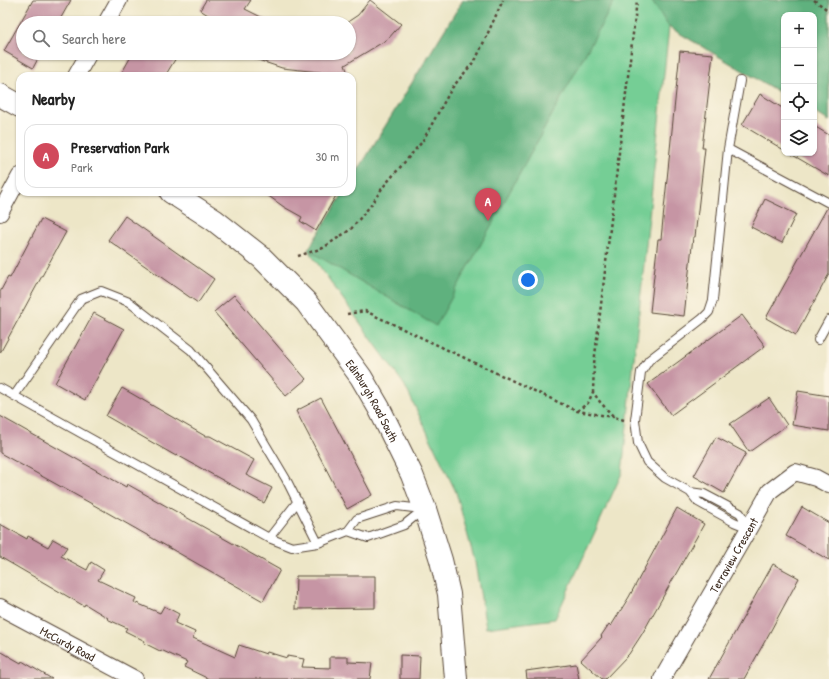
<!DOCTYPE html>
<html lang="en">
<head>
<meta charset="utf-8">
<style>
  :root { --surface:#fff; --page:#f6f6f6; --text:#222; --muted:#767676; --line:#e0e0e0; --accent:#d1495b }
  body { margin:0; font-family:"Patrick Hand",sans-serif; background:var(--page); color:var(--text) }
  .controls { position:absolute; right:12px; top:12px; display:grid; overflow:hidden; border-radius:8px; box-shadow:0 1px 3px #0004 }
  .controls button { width:36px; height:36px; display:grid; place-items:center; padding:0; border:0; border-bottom:1px solid var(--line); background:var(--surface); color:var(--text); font:20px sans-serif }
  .you { position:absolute; left:528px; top:280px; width:14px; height:14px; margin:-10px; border:3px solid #fff; border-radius:50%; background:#1a73e8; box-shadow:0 0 0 6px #1a73e833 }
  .badge { display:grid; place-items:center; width:26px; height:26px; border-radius:50%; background:var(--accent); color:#fff; font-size:13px; font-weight:700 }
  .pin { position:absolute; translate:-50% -33px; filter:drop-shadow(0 1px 2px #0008) }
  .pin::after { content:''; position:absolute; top:21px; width:14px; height:12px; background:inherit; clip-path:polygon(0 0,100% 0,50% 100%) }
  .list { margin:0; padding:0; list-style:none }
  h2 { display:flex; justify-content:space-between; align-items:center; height:52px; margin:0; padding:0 16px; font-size:17px }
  h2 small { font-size:13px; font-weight:400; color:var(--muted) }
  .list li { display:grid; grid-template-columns:26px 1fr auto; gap:12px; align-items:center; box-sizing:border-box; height:64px; margin:0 8px 8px; padding:0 8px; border:1px solid var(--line); border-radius:12px }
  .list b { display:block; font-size:15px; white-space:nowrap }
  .list p { margin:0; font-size:13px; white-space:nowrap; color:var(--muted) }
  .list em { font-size:13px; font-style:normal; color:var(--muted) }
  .icon { flex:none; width:22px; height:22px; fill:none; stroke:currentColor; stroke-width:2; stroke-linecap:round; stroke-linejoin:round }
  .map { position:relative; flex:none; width:829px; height:679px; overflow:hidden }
  .search { position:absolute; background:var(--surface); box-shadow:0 1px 3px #0004; left:16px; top:16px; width:340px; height:44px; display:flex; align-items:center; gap:10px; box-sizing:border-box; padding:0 14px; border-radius:22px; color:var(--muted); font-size:15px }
  .panel { position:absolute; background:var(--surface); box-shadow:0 1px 3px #0004; left:16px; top:72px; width:340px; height:124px; border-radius:12px }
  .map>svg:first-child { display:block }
  .green { fill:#74ce95; stroke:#587c5a }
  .forest { fill:#5fb17e; stroke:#4d6e4e }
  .building { fill:#c695a4 }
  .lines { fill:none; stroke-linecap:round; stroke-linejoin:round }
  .service-casing { stroke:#564637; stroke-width:10 }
  .minor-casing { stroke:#564637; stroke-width:18 }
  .secondary-casing { stroke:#564637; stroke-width:24 }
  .path { stroke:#564637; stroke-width:2.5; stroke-dasharray:3 3; stroke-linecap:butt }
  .service { stroke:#fff; stroke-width:8 }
  .minor { stroke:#fff; stroke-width:16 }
  .secondary { stroke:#fff; stroke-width:22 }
  .labels { text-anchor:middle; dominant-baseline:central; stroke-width:3.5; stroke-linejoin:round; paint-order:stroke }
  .street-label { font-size:12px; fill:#3b2a1e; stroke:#fcf5e5 }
</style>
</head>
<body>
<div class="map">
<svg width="829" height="679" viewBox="0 0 829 679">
  <rect width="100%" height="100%" fill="#fcf5e5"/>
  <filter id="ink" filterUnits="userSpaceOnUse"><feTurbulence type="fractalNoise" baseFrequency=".025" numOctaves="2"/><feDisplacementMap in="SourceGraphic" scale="8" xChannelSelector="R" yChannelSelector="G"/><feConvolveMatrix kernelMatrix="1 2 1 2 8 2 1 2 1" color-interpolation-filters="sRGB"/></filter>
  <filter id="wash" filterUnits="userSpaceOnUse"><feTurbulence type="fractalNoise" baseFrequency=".012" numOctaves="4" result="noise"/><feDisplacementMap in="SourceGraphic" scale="16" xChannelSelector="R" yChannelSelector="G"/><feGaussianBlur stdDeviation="0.9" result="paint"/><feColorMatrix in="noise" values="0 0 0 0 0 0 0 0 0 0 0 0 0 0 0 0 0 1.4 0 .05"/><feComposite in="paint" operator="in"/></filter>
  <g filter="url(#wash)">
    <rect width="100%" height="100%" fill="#ede6c7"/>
    <path class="green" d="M463 0H829V121L814 112V15H784V95L669 27 622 473 555 619 486 628 475 562 456 492 405 386 308 250 344 192H352V180Z"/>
    <path class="forest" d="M463 0H615L436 326 308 250 344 192H352V180Z
      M651 0H829V121L814 112V15H784V95L669 27Z"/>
    <g id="blocks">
      <path class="building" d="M33 0H71L58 23H23V53H41L33 68 4 51Z
        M206 0H251L245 9 273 23H221L200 10Z
        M370 0 401 24 388 39 345 65 349 76H329L328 73 282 68 243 55 244 53H349V21L358 15Z
        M680 51 713 54 702 148H705L695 237H693L684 316 650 312 658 239H661Z
        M133 53H179L165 76H120Z
        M760 94 784 109V150L742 125Z
        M814 126 829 135V176L789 153H814Z
        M263 192H338L316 231 300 221 302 217 284 207Z
        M765 199 796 214 782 243 751 227Z
        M827 208H829V274L796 335 766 318Z
        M125 216 214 279 198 303 108 240Z
        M41 219 66 232 0 353V292L8 277 10 278Z
        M234 295 306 379 286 396 214 312Z
        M94 313 124 329 85 400 55 383Z
        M742 315 765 346 671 415 648 384Z
        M122 388 205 436H210L254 460 246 475 272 488 264 503 177 455 176 456 106 416Z
        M798 391 829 396V431L792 425Z
        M321 398 372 495 347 509 296 411Z
        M769 398 787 425 749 452 730 424Z
        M0 416 126 487 127 484 280 570 263 601 101 509 0 453Z
        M716 437 746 453 724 493 694 476Z
        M802 507 829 523V560L786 536Z
        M677 508 704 524 642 634 629 654 605 679H602L581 660 602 637 601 636 609 624 611 626 629 597Z
        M0 524 27 539 28 536 48 547 53 539 67 547 61 556 87 570 91 562 104 570 98 580 136 598 134 602 160 613 164 606 179 614 175 623 195 632 193 638 235 657 239 645 266 654 267 652 287 658V656L304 659 302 667 330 668V657H348V662L372 663 370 679H209L184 667 187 662 161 650 160 651 144 643 145 641 125 631 127 628 107 619 108 618 85 604 84 606 0 557Z
        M773 564 799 578 770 632 744 679H709Z
        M296 576H375V608L295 609Z
        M0 651 21 663 22 661 52 679H0Z
        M400 655 420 656 419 679H400Z
        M576 664 579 679H527L526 671Z"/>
    </g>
  </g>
  <g filter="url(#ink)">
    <use href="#blocks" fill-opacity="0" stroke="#564637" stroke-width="1"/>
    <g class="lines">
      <defs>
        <path id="service" d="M740 81 728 149 713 300 709 312 702 319 649 360 641 372 635 420 638 443 647 462 665 478 690 492 704 494 740 513 749 528
          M728 149 829 203
          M818 340 829 320
          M0 388 269 538 292 547 318 543 348 531 357 519 397 506 422 509
          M14 396 81 299 101 291 129 302 191 350 251 420 286 479 318 543
          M690 492 698 502 734 522 749 528
          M348 531 368 538 404 525 424 509
          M269 538 298 501"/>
        <g id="minor">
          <path d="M106 23 119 0"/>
          <path d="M76 76 89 53"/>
          <path d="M0 213 20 176"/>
          <path id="s1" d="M0 607 135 679"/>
          <path id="s2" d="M662 679 749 528 770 491 795 472 816 478 829 485"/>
        </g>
        <g id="secondary">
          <path d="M0 95 20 106"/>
          <path id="s3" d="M171 192 214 220 261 257 306 302 361 377 379 408 412 475 425 509 441 560 449 594 456 679"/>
        </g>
      </defs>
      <use href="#service" class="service-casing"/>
      <use href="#minor" class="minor-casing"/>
      <use href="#secondary" class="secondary-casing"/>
      <path class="path" d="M814 0 829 11
        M298 256 323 248 351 229 371 205 383 187 422 142 452 88 476 59 503 0
        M347 314 365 311 577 411 614 417
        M577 411 588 403 593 392
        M624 420 614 417 600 402 593 392 594 364 637 0"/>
      <use href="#service" class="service"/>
      <use href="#minor" class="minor"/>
      <use href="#secondary" class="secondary"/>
    </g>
  </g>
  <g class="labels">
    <g class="street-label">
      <text stroke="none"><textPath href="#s3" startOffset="294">Edinburgh Road South</textPath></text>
      <text stroke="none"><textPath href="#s2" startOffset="143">Terraview Crescent</textPath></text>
      <text stroke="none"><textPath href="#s1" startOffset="77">McCurdy Road</textPath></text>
    </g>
  </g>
</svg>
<div class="controls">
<button>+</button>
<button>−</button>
<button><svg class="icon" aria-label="locate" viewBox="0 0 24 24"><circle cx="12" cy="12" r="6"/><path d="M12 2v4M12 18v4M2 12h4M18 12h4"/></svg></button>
<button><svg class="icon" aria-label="layers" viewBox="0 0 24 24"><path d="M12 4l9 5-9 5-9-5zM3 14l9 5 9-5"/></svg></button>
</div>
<div class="you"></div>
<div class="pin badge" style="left:488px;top:221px">A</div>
<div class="search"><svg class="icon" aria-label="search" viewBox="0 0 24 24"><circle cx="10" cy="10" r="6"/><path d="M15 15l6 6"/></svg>Search here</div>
<section class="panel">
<h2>Nearby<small></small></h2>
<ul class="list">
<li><span class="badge">A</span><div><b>Preservation Park</b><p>Park</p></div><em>30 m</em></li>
</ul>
</section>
</div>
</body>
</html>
